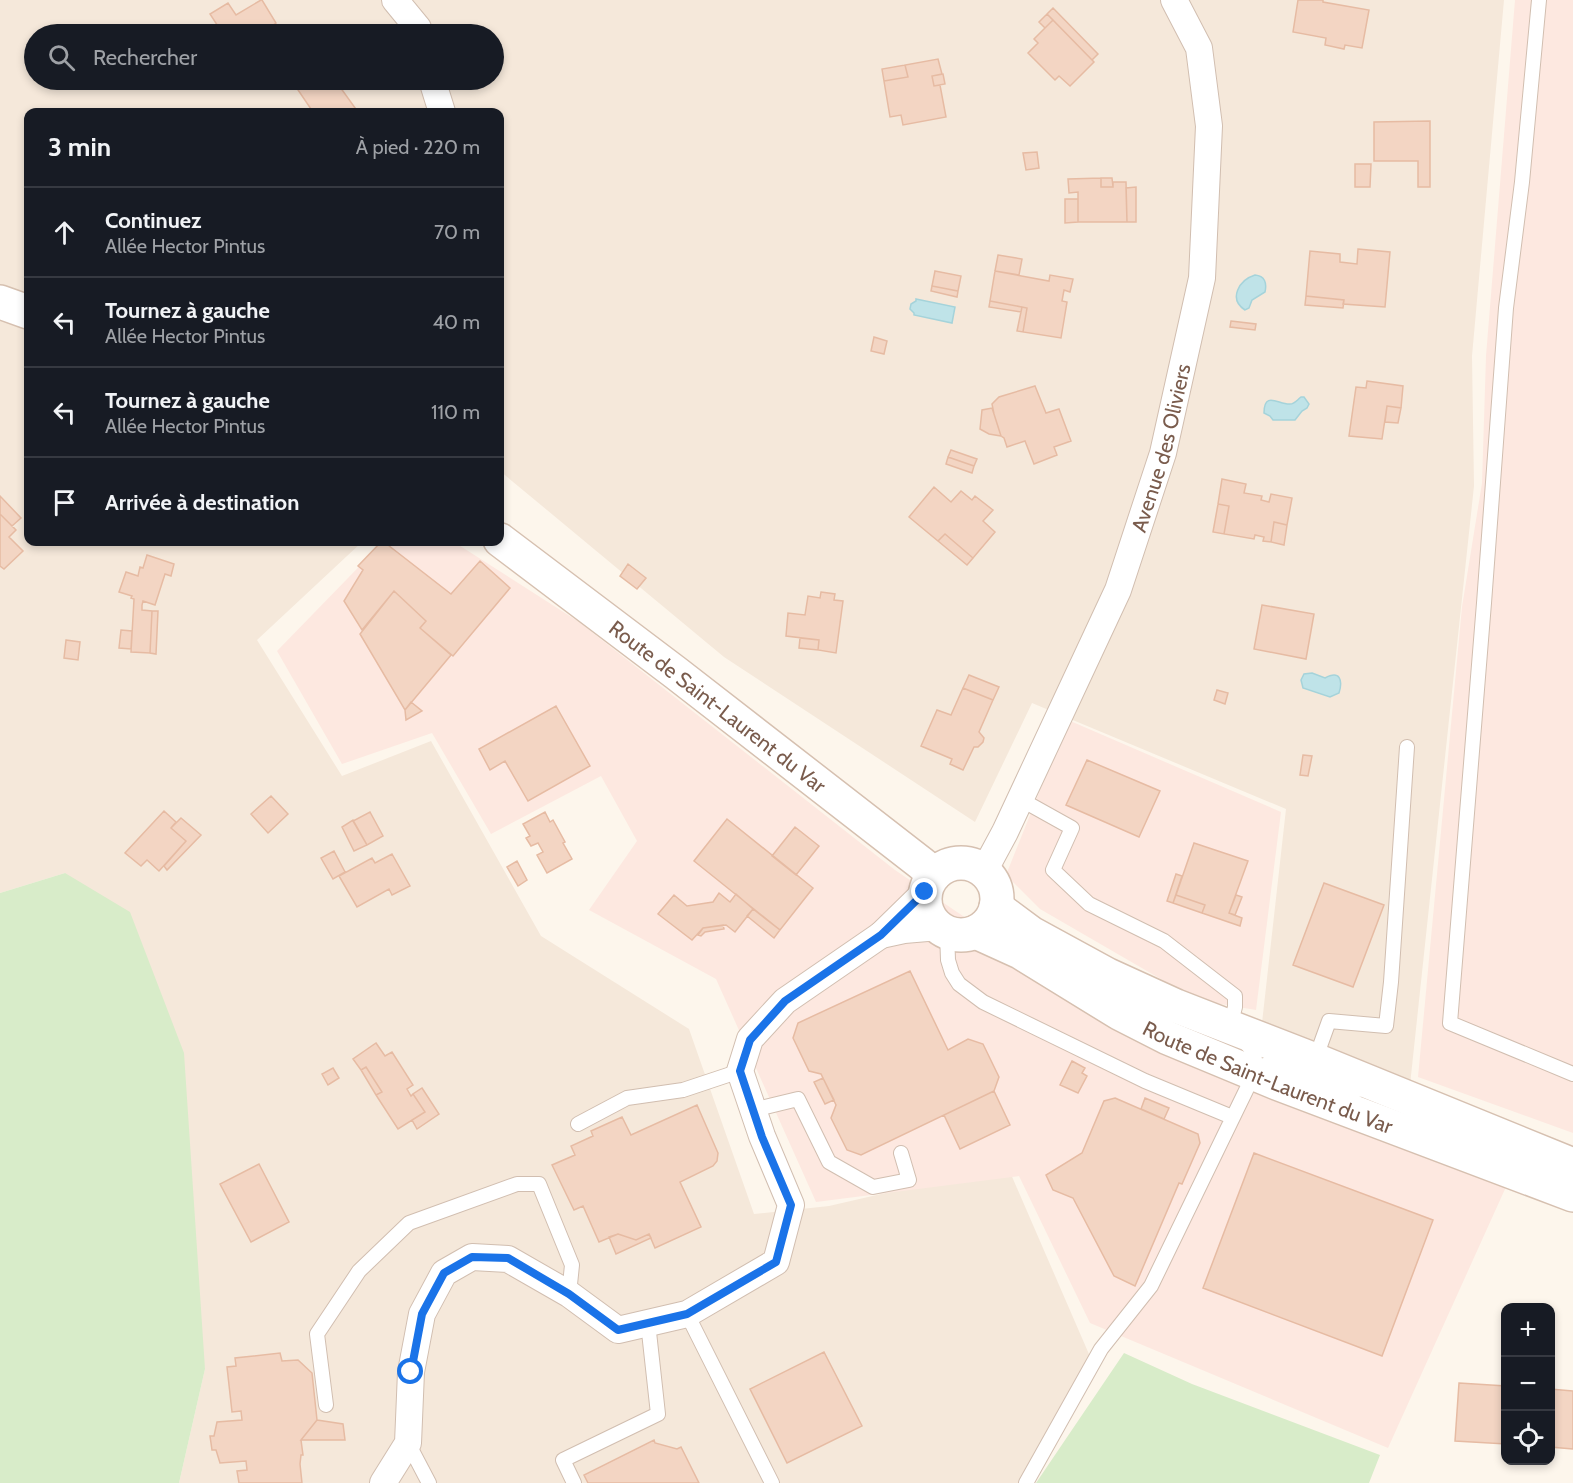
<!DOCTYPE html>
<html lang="fr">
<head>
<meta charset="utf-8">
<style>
  :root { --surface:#171b24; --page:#20242c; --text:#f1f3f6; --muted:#9ea1a6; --line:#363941 }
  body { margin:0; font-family:Cabin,sans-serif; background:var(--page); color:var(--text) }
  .controls { position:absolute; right:18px; bottom:18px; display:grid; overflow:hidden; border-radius:12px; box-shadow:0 3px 9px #0003 }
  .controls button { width:54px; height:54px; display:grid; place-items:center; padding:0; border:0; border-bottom:2px solid var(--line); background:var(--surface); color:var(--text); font:30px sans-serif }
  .stop { position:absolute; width:18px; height:18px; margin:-14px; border:4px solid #1a73e8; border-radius:50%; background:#fff }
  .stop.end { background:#1a73e8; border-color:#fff; box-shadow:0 2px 6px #0008 }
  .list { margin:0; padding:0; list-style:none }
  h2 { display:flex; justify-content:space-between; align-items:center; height:78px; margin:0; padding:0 24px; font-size:26px }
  h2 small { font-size:20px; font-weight:400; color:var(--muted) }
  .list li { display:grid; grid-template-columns:39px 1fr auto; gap:18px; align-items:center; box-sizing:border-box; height:90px; padding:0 24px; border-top:2px solid var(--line) }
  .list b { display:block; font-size:22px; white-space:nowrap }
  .list p { margin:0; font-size:20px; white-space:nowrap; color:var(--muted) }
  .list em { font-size:20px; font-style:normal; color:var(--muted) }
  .icon { flex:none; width:33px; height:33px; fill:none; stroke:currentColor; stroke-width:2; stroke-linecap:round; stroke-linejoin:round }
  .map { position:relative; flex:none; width:1573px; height:1483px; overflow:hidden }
  .search { position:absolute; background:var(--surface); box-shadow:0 3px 9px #0003; left:24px; top:24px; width:480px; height:66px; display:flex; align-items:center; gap:15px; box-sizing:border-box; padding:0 21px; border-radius:33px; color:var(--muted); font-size:22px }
  .panel { position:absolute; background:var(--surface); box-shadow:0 3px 9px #0003; left:24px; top:108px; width:480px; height:438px; border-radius:12px }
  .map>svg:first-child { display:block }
  .residential { fill:#f5e8da; fill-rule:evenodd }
  .commercial { fill:#fde8e0 }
  .green { fill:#d8ecc9 }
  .water { fill:#bfe3e8; stroke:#a5d3da; stroke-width:1.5 }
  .building { fill:#f3d5c3; stroke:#e6bba3; stroke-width:1.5 }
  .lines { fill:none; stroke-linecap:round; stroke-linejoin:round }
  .lane-casing { stroke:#d1beb0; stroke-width:16 }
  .street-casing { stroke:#d1beb0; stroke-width:28 }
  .secondary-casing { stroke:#d6c0b0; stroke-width:36 }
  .lane { stroke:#fff; stroke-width:14 }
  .street { stroke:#fff; stroke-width:26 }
  .secondary { stroke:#fff; stroke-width:33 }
  .route { stroke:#1a73e8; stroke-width:8 }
  .labels { text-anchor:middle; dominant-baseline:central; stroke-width:4.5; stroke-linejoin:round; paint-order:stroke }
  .street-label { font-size:21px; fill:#7a5c4d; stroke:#fffaf3 }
</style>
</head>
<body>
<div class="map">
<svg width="1573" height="1483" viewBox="0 0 1573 1483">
  <rect width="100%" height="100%" fill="#fdf6ec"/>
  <path class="residential" d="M0 0H1504L1472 356 1474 486 1410 1085 1262 1023 1286 809 1032 703 975 822 724 657 500 471V112H28V542H362L257 640 342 776 431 741 541 936 689 1029 754 1214 829 1206 1007 1165 1095 1368 1032 1483H179L205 1369 65 873 0 893ZM34 34H494V80H34Z"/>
  <path class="commercial" d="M1515 0H1573V1133L1418 1077 1462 607 1482 483 1486 356Z
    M383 542H454L579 622 895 870 1171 1057 1510 1178 1388 1448 1090 1323 1019 1176 816 1202 716 979 589 910 637 841 601 776 491 834 432 733 342 764 277 651Z
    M1068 720 1281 812 1256 1010 1197 1000 1040 909 1006 875Z"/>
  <path class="green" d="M65 873 130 912 184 1053 205 1369 179 1483H0V893Z
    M1124 1353 1192 1384 1380 1455 1369 1483H1036Z"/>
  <path class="water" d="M1255 275C1265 276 1267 283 1265 292L1252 300 1249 308 1245 310C1228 299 1239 280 1255 275Z
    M916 299 955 307 952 323 914 315V313L910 309 911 304 916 301Z
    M1301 397H1304L1309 404 1307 408 1302 411 1295 420H1273L1270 416 1264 413C1264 391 1278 404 1289 404 1294 405 1297 400 1301 397Z
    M1312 673 1325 678C1340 670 1343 680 1339 693L1330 697 1303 688 1301 680 1304 674Z"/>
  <path class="building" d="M261 0H262L276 23 261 33 262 34H223L210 14 228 3 236 15Z
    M1298 0H1323V2L1369 10 1362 48 1345 45 1344 49 1325 45 1326 38 1293 32Z
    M1053 8 1098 54 1092 60 1047 14Z
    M1047 14 1053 20 1045 28 1039 22Z
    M1053 20 1094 62 1070 86 1059 76 1055 80 1028 53 1038 43 1034 39Z
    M938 59 942 74 932 76 934 86 940 85 946 117 903 125 901 115 890 117 884 81 908 77 905 65Z
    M905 65 908 77 884 81 882 69Z
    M943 74 945 84 934 86 932 76Z
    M308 80H335L358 112H313L296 87Z
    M1430 121V187H1418V161H1374V122Z
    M1037 152 1039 168 1026 170 1023 153Z
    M1355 164H1371L1370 187H1355Z
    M1101 178V187H1113V182H1126L1127 222H1078V192L1069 193 1068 179Z
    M1101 178H1112L1113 187H1101Z
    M1136 187V222H1127L1126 188Z
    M1065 199H1078V222L1065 223Z
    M1358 249 1390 252 1385 307 1343 304 1344 300 1306 296 1310 251 1340 254V262L1357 264Z
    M998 255 1022 259 1019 275 995 271Z
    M935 271 961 276 958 291 932 286Z
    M995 271 1049 281 1050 275 1073 279 1070 292 1064 290 1062 301 1067 302 1061 338 1023 332 1027 308 990 301Z
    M932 286 958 291 957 297 931 291Z
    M1306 296 1344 300 1343 308 1305 305Z
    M990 301 1022 307 1021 312 989 307Z
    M1022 307 1027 308 1023 332 1017 331Z
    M1231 321 1256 324 1255 330 1230 327Z
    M874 337 887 341 884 354 871 351Z
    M1367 381 1403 386 1401 408 1387 406 1382 439 1349 436 1356 387 1366 388Z
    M1035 386 1046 413 1059 409 1071 441 1054 447 1057 455 1034 464 1025 441 1007 447 1004 438 1001 436 994 414 992 404 999 397Z
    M1387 406 1401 408 1398 423 1385 422Z
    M992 408 994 414 1001 436 989 434 980 429 982 410Z
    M951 450 977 459 974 466 948 457Z
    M948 457 974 466 972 473 946 464Z
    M1222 479 1246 484 1244 493 1262 496 1261 500 1269 502 1271 494 1292 498 1287 525 1274 522 1271 542 1263 541 1264 537 1255 535 1254 539 1224 534 1229 506 1218 504Z
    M934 487 951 502 961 491 972 500 975 496 993 510 983 521 995 532 973 558 945 534 938 541 909 517Z
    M0 496 21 518 12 526 0 514Z
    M1218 504 1229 506 1224 534 1213 532Z
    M0 514 16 530 9 537 23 551 4 569 0 566Z
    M1274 522 1287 525 1284 545 1271 542Z
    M945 534 973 558 967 565 938 541Z
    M381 542H384L451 594 480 561 510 588 453 656 420 628 426 621 394 591 362 630 344 601 363 570 358 566Z
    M147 555 174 564 171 576 165 574 155 605 143 601 142 605V610L152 611 150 653 131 652 134 599 131 598 132 596 119 592 126 572 138 576 140 567 143 568Z
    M628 564 646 578 637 589 620 576Z
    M394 591 426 621 420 628 451 655 405 710 360 634Z
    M821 592 835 594 834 600 843 601 836 653 818 650 819 640 786 636 788 613 805 615 808 596 820 598Z
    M1262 605 1314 614 1306 659 1254 649Z
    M152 611H158L156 654 150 653Z
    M121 630 132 631 131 649 119 648Z
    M800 638 819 640 818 650 799 648Z
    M66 640 80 642 78 660 64 658Z
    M969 675 999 687 993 700 963 688Z
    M963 688 993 700 979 732 984 738 983 742 978 747H974L963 770 950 764 952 759 921 746 937 710 951 715Z
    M1217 690 1228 693 1225 704 1214 700Z
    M411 702 422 711 406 720 405 710Z
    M556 706 590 766 528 801 505 761 490 770 479 749Z
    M1303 755 1312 756 1308 776 1300 775Z
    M1087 760 1160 791 1139 837 1066 805Z
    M271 796 288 814 268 833 251 814Z
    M164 811 176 822 171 828 186 841 159 871 147 860 141 866 125 853Z
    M370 812 383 836 367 845 353 821Z
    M545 812 550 822 553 820 565 842 563 843 572 859 547 873 537 855 543 852 538 843 531 846 526 838 530 836 523 824Z
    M181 818 201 835 167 870 164 866 186 841 171 828Z
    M727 819 813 888 780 930 694 861Z
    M353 820 367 845 354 851 342 827Z
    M795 827 819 846 796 875 772 856Z
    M1194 843 1248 861 1229 913 1242 918 1240 926 1202 913 1205 905 1176 895Z
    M334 851 345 872 333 879 321 858Z
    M392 854 410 886 392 895 389 889 357 907 339 876 372 858 375 863Z
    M517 861 527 880 518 886 507 867Z
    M1176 874 1182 876 1173 903 1167 901Z
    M1324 883 1384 905 1353 987 1293 965Z
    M719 893 730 902 736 894 753 909 735 932 726 925 703 928 692 940 658 914 674 895 687 906 713 902Z
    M1176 895 1205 905 1202 913 1173 903Z
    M1236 895 1242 897 1235 915 1229 913Z
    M753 909 780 930 774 938 747 916Z
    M723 925 724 929 705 932 701 936 698 935 703 928Z
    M910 971 948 1050 968 1039 983 1044 999 1077 994 1091 861 1155 847 1150 831 1118 836 1105 821 1074 809 1071 793 1038 798 1023Z
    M376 1043 385 1056 392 1052 413 1085 407 1089 411 1096 413 1094 425 1112 398 1129 376 1095 382 1092 366 1067 361 1070 353 1059Z
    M1072 1061 1085 1068 1082 1073 1087 1076 1078 1093 1060 1085Z
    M366 1067 382 1092 376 1095 361 1070Z
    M333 1068 339 1078 328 1085 322 1074Z
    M823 1078 834 1100 825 1104 814 1082Z
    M422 1088 439 1114 417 1129 412 1120 425 1112 413 1094Z
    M994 1091 1010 1125 960 1149 944 1115Z
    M1115 1098 1198 1134 1200 1143 1182 1184 1179 1183 1135 1286 1114 1276 1073 1198 1053 1190 1046 1175 1082 1153 1104 1101Z
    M1145 1098 1169 1108 1164 1119 1141 1109Z
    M697 1105 718 1153 717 1161 713 1166 680 1182 701 1227 655 1248 649 1234 636 1240 618 1234 599 1242 583 1206 574 1210 552 1165 575 1155 571 1146 593 1136 591 1131 622 1117 631 1135Z
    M1254 1153 1433 1220 1382 1356 1203 1288Z
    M259 1164 289 1222 251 1242 220 1184Z
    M618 1234 636 1240 649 1234 651 1238 616 1254 609 1237Z
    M824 1352 862 1426 787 1463 750 1389Z
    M280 1353 282 1361 298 1360 312 1373 317 1420 301 1440 303 1455H301L300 1464 302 1483H239L237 1471 247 1470 246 1461 220 1463 216 1450H212L210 1436H214L217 1422 242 1420 241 1411 232 1412 227 1367 236 1366 235 1358Z
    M1459 1383 1506 1386V1444L1455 1441Z
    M1550 1389 1573 1391V1449L1550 1447Z
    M317 1420 343 1424 345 1440H301Z
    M654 1440 655 1443 677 1449 681 1447 699 1483H588L584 1475Z"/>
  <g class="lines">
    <defs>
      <path id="lane" d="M1539 0 1522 182 1506 308 1484 603 1450 1023 1573 1074
        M1020 799 1072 828 1053 870 1089 904 1164 941 1235 996V1007L1230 1026
        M947 932 948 960 952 973 959 984 983 1002 1145 1081 1232 1117
        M1315 1060 1329 1021 1386 1026 1391 982 1407 747
        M1258 1070 1264 1065 1274 1063 1338 1087 1358 1090
        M753 1110 798 1099 829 1162 873 1187 909 1180 901 1153
        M578 1124 627 1098 683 1090 740 1071
        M687 1314 772 1483
        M326 1405 317 1334 359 1271 409 1223 517 1184H539L572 1265 569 1294
        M408 1443 429 1483
        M574 1483 563 1460 658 1414 648 1323
        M1026 1483 1101 1349 1151 1286 1254 1074C1257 1058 1255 1052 1243 1040"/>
      <g id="street">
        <path d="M395 0 418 28 420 34"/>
        <path d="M432 80 442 112"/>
        <path id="s1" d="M984 871 1005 832 1118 590 1163 453 1202 278 1209 126 1199 48 1174 0"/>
        <path d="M881 935 904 930 939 927"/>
        <path d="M383 1483 408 1443 411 1372 422 1314 444 1273 472 1257 508 1259 569 1294 618 1330 687 1314 776 1262 791 1205 762 1136 740 1071 750 1039 785 1001 881 935 925 892"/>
      </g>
      <g id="secondary">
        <path d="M0 302 28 312"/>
        <path id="s2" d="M500 540 676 673 922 864 934 875"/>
        <circle cx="961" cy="899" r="36"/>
        <path d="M996 907 1031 933 1108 975 1176 1006 1315 1060 1573 1165"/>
        <path id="s3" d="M976 932 1020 952 1119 1013 1168 1038 1274 1082 1573 1195"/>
      </g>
    </defs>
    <use href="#lane" class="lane-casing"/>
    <use href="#street" class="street-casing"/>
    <use href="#secondary" class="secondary-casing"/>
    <use href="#lane" class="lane"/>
    <use href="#street" class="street"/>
    <use href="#secondary" class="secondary"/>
  </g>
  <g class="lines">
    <path class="route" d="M411 1372 422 1314 444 1273 472 1257 508 1258 569 1294 618 1330 687 1314 776 1262 791 1205 762 1137 740 1071 750 1040 785 1001 881 935 925 892"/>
  </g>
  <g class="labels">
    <g class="street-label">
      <text stroke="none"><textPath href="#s1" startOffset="460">Avenue des Oliviers</textPath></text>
      <text stroke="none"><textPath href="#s2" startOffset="274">Route de Saint-Laurent du Var</textPath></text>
      <text stroke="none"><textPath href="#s3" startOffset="327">Route de Saint-Laurent du Var</textPath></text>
    </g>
  </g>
</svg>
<div class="controls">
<button>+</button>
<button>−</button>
<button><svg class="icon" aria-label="locate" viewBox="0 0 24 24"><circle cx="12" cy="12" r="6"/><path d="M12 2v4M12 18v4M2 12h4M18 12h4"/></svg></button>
</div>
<div class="stop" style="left:411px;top:1372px"></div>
<div class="stop end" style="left:925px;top:892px"></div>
<div class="search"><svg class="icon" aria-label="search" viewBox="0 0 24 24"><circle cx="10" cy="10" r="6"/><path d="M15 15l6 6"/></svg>Rechercher</div>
<section class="panel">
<h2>3 min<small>À pied · 220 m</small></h2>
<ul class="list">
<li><svg class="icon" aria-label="ahead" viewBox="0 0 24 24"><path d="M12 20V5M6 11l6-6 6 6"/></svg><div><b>Continuez</b><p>Allée Hector Pintus</p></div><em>70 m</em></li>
<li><svg class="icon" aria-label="left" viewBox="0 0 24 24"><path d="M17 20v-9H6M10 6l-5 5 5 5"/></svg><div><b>Tournez à gauche</b><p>Allée Hector Pintus</p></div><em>40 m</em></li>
<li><svg class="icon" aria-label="left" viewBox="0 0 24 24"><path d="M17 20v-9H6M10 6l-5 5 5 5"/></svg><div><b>Tournez à gauche</b><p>Allée Hector Pintus</p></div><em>110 m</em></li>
<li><svg class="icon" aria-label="arrive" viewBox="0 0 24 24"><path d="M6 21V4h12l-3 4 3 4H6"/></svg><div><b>Arrivée à destination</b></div></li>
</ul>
</section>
</div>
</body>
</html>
